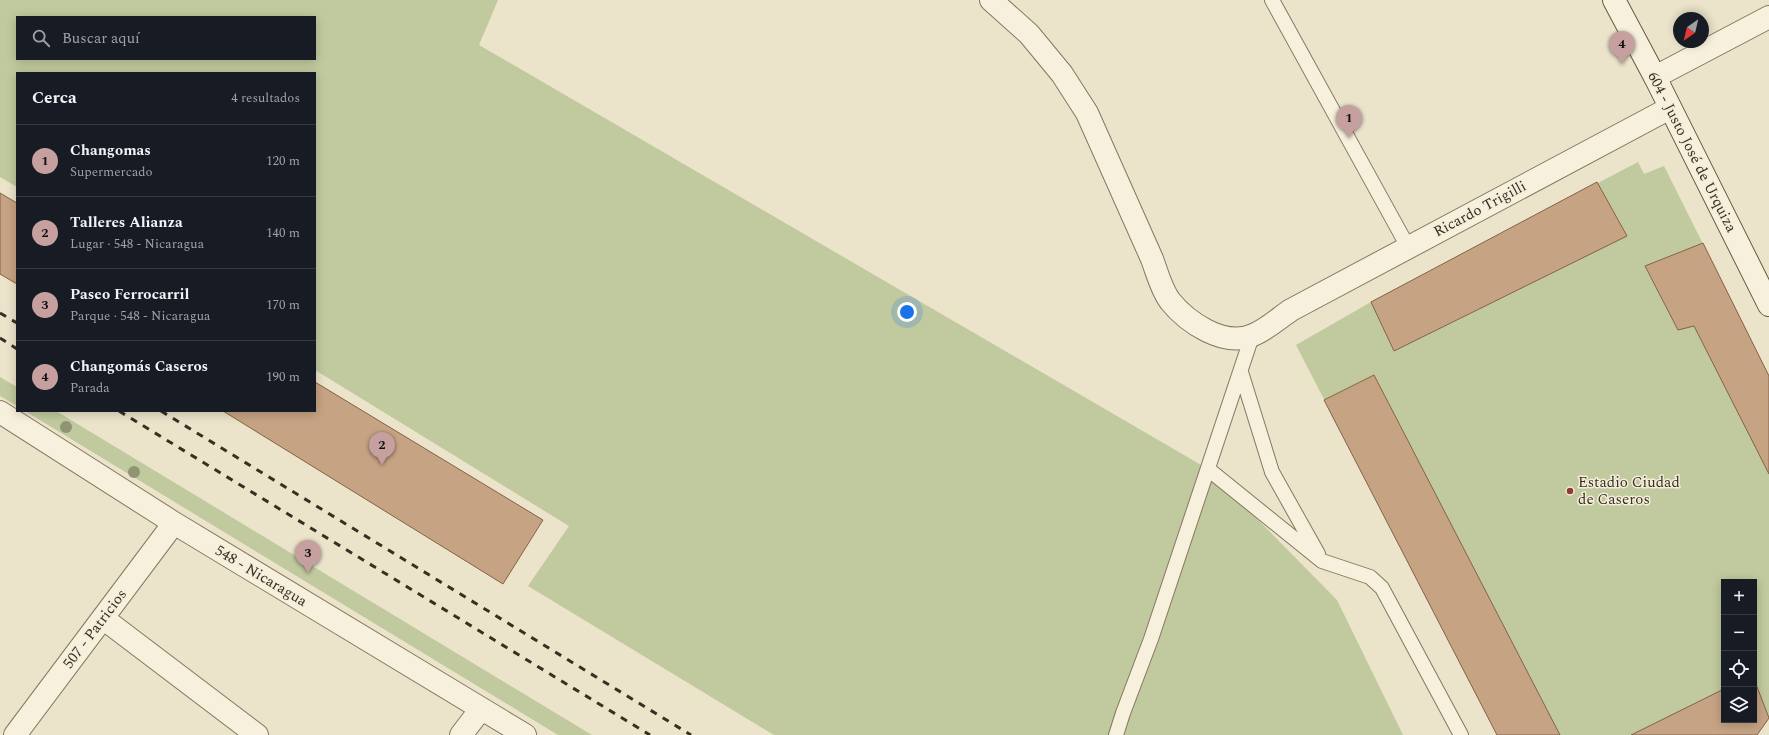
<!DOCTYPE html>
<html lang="es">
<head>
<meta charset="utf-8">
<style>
  :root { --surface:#171b24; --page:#242831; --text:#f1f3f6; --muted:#9ea1a6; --line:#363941; --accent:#c5a09f }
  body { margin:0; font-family:Spectral,serif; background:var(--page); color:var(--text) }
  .controls { position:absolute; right:12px; bottom:12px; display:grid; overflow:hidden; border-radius:0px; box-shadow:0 2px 10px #0003 }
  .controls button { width:36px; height:36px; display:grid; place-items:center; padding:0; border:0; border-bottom:1px solid var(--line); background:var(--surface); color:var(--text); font:20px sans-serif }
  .compass { position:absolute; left:1673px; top:12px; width:36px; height:36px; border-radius:50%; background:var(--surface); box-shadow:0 2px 10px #0003; rotate:214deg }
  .you { position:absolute; left:907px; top:312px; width:14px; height:14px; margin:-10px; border:3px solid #fff; border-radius:50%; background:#1a73e8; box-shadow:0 0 0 6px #1a73e833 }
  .badge { display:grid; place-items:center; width:26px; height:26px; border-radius:50%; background:var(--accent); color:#111; font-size:13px; font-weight:700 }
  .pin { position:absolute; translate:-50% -33px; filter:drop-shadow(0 1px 2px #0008) }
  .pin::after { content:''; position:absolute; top:21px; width:14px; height:12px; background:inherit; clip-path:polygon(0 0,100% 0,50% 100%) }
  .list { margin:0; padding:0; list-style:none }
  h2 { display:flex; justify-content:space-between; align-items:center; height:52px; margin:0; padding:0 16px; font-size:17px }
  h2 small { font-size:13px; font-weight:400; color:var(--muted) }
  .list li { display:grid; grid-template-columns:26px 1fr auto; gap:12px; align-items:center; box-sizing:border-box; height:72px; padding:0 16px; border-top:1px solid var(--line) }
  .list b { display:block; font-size:15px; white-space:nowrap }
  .list p { margin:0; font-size:13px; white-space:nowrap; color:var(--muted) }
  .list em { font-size:13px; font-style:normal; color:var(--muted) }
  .icon { flex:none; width:22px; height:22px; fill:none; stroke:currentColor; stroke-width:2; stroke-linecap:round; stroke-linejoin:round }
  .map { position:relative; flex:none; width:1769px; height:735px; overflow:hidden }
  .search { position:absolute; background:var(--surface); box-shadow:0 2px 10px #0003; left:16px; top:16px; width:300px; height:44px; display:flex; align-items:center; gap:10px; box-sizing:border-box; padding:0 14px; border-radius:0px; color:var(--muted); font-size:15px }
  .panel { position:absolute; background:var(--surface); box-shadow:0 2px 10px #0003; left:16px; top:72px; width:300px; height:340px; border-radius:0px }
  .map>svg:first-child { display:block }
  .green { fill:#c1c99e; fill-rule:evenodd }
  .building { fill:#c6a383; stroke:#836348 }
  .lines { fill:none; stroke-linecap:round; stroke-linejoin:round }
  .lane-casing { stroke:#867760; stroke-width:16 }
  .street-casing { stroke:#867760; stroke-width:24 }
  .secondary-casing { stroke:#685843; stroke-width:24 }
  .lane { stroke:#f6f0dc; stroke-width:14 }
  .street { stroke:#f6f0dc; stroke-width:22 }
  .secondary { stroke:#f6f0dc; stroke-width:22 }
  .rail { stroke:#382e22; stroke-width:3; stroke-dasharray:7 7; stroke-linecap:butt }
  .tree { fill:#909472 }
  .poi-dot { fill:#903a35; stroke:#f3edd9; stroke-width:1.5 }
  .labels { text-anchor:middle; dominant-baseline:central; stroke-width:3; stroke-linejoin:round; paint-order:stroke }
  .street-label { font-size:15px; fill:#382e22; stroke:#f3edd9 }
  .poi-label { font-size:15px; fill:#382e22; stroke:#f3edd9; text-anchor:start }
</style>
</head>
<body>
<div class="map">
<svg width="1769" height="735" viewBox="0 0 1769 735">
  <rect width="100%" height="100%" fill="#ebe3ca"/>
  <path class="green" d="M0 0H498L479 45 1208 469 1337 600 1403 735H774L528 586 569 526 315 370V73H17V187L0 177ZM17 17H315V59H17Z
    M1638 162 1644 174 1664 166 1769 376V718L1757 735H1497L1296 345 1371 302ZM1724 582H1754V720H1724Z
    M0 377 17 387V406L0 396Z
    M25 411H56L592 735H558Z"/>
  <path class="building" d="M1597 182 1627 236 1394 351 1371 302Z
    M0 193 17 203V284L0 274Z
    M1703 243 1769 376V474L1694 326 1678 330 1645 266Z
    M1374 375 1560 735H1497L1324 400Z
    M315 382 543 520 503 584 223 411H315Z
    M1754 679 1769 718 1757 735H1631L1724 689V720H1754Z"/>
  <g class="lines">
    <defs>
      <path id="lane" d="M1272 0 1408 247
        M1241 372 1272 472 1318 554
        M1208 469 1322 561 1370 577 1382 588 1461 735
        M1116 735 1123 713 1151 639 1252 336"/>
      <path id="street" d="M991 0 1029 34 1062 74 1087 113 1152 259C1157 272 1161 289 1170 301 1187 322 1224 348 1253 335 1266 330 1279 318 1291 310L1670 108
        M1655 77 1769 17
        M0 412 174 523 525 735
        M104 619 257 735
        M15 735 174 523
        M461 735 481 709"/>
      <path id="secondary" d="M1614 0 1655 77 1769 305"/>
    </defs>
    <use href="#lane" class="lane-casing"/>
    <use href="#street" class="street-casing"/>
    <use href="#secondary" class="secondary-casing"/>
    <use href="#lane" class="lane"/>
    <use href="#street" class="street"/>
    <use href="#secondary" class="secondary"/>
    <path class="rail" d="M0 313 17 323
      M0 338 17 349
      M119 411 650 735
      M161 411 691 735"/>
  </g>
  <g class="tree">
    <circle cx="66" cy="427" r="6"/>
    <circle cx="134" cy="472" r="6"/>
  </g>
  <circle class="poi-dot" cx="1570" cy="491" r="4"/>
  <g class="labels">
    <g class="street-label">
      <text transform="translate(1692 152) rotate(63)">604 - Justo José de Urquiza</text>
      <text transform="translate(1480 209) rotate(-28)">Ricardo Trigilli</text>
      <text transform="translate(261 576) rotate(31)">548 - Nicaragua</text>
      <text transform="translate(95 629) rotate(-53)">507 - Patricios</text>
    </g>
    <g class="poi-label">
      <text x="1578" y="482">Estadio Ciudad<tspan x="1578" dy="17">de Caseros</tspan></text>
    </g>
  </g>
</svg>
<div class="controls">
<button>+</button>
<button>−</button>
<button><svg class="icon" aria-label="locate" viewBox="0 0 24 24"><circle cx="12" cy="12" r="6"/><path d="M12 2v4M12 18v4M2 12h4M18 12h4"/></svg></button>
<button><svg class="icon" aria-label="layers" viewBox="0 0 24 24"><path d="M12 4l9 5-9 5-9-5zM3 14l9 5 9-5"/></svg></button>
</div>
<svg class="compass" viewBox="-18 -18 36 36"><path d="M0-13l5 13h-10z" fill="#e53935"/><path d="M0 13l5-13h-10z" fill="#9ea1a6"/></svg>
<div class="you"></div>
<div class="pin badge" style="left:1349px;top:138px">1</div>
<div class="pin badge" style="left:382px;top:465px">2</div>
<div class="pin badge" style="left:308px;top:573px">3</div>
<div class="pin badge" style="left:1622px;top:64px">4</div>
<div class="search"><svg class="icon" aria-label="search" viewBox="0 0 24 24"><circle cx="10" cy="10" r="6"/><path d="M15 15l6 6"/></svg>Buscar aquí</div>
<section class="panel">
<h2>Cerca<small>4 resultados</small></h2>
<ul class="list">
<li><span class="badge">1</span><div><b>Changomas</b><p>Supermercado</p></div><em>120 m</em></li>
<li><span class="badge">2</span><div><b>Talleres Alianza</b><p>Lugar · 548 - Nicaragua</p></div><em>140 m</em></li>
<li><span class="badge">3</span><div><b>Paseo Ferrocarril</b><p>Parque · 548 - Nicaragua</p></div><em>170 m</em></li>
<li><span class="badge">4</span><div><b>Changomás Caseros</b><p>Parada</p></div><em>190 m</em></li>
</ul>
</section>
</div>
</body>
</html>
